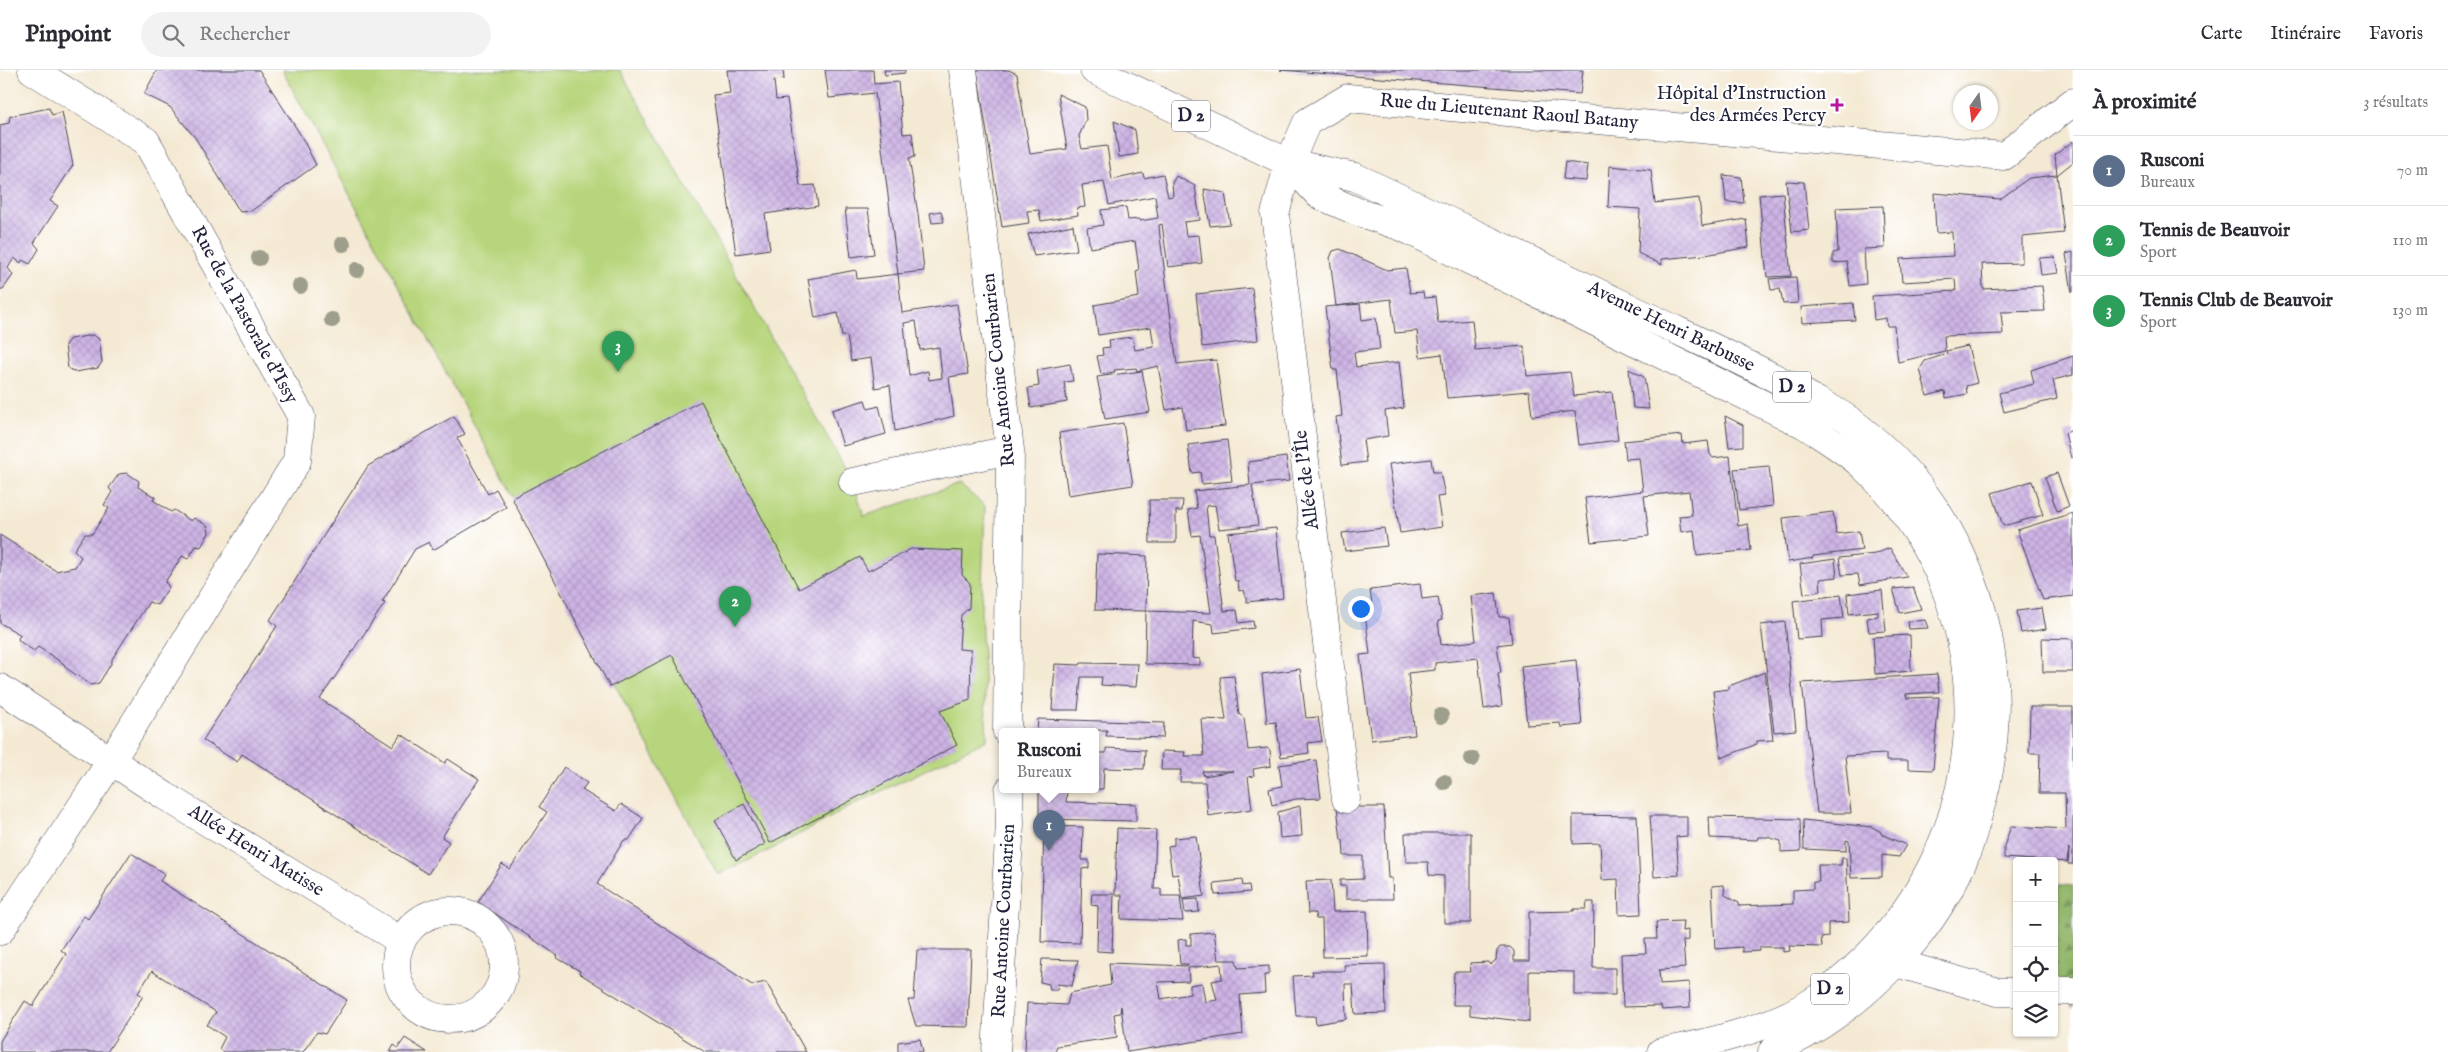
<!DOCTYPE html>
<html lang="fr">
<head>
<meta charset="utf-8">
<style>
  :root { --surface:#fff; --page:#f2f2f3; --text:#2b2b33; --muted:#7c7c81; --line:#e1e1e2; --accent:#7c3aed }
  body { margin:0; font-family:"IM FELL English",serif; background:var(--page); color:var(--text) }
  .controls { position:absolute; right:15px; bottom:15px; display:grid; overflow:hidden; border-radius:5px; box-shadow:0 1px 4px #0004 }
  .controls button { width:45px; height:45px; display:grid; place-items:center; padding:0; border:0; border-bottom:1px solid var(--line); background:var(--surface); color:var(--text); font:25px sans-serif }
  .compass { position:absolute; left:1953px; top:15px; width:45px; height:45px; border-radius:50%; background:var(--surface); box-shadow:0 1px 4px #0004; rotate:194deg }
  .you { position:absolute; left:1360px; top:538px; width:18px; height:18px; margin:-12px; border:4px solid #fff; border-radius:50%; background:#1a73e8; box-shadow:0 0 0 8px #1a73e833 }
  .badge { display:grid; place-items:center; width:32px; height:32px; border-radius:50%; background:var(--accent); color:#fff; font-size:16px; font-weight:700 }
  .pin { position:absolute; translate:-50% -41px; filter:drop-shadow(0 1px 2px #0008) }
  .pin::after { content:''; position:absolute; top:26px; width:18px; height:15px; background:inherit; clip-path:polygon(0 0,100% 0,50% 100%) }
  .popup { position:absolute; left:999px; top:658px; width:100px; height:65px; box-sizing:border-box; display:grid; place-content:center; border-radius:5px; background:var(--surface); filter:drop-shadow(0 1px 4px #0005); font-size:16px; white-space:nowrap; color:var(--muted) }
  .popup b { font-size:19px; color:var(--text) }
  .popup::after { content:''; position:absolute; left:50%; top:100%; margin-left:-10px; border:10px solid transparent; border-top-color:var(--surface) }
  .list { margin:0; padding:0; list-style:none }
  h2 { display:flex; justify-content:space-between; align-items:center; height:65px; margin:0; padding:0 20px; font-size:21px }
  h2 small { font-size:16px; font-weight:400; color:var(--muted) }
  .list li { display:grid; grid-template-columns:32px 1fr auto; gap:15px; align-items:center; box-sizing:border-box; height:70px; padding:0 20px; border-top:1px solid var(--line) }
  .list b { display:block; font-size:19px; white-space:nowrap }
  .list p { margin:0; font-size:16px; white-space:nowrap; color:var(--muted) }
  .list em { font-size:16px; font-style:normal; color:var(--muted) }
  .icon { flex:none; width:28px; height:28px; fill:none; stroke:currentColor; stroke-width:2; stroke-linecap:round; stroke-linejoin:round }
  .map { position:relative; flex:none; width:2073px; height:982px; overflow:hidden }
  header { display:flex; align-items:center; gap:30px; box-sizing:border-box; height:70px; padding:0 25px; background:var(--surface); border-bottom:1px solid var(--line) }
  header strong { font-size:24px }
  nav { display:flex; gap:28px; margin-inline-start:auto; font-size:18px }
  .search { width:350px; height:45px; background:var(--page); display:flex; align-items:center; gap:12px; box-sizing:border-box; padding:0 18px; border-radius:28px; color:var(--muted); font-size:19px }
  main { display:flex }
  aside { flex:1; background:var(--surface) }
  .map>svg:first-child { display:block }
  .forest { fill:url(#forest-firs); stroke:#5a6c53 }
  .pitch { fill:#b7d57b; stroke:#6c7c5b }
  .building { fill:url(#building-cross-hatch); fill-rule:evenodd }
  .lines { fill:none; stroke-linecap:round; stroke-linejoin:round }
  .minor-casing { stroke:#424052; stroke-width:29 }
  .major-casing { stroke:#424052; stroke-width:29 }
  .minor { stroke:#fff; stroke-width:28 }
  .major { stroke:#fff; stroke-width:28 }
  .tree { fill:#9d9e8c }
  .poi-dot { fill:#b5179e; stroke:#fff; stroke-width:2 }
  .labels { text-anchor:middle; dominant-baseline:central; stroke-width:4.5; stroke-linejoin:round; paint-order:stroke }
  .shield { fill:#fff; stroke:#646476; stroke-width:1 }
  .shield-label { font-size:18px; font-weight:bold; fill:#22223b }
  .poi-label { font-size:19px; fill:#22223b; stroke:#fff; text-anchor:end }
  .street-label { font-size:19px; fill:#22223b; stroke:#fff }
</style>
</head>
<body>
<header>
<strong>Pinpoint</strong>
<div class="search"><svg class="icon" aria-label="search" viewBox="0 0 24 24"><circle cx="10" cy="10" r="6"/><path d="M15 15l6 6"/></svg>Rechercher</div>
<nav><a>Carte</a><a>Itinéraire</a><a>Favoris</a></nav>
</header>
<main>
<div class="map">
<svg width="2073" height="982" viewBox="0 0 2073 982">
  <defs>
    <pattern id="forest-firs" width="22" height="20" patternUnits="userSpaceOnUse" patternTransform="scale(1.25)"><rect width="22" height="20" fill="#91b66b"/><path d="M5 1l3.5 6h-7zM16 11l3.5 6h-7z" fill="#769459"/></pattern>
    <pattern id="building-cross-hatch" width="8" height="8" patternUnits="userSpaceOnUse" patternTransform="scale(1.25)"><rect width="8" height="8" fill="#cdb4e5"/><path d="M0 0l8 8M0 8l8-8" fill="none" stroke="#b09ac5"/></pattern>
  </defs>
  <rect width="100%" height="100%" fill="#fff"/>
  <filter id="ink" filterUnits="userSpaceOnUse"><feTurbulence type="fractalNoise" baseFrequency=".02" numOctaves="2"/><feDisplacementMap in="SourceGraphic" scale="10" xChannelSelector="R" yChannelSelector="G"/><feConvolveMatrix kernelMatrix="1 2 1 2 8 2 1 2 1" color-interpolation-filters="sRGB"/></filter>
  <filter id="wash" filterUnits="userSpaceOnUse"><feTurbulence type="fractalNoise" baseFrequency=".0096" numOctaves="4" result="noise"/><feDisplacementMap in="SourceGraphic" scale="20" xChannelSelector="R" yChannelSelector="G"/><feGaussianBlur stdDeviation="1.12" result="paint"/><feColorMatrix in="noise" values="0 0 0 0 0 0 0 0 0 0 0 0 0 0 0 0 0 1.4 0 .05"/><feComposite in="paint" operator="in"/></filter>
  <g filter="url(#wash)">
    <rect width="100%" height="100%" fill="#f4e9d3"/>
    <path class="forest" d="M2054 814 2073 816V938L2054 904Z"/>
    <path class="pitch" d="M282 0H620L853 412 864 446 959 414 985 436 981 542 987 670 859 732 772 779 718 805Z"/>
    <g id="blocks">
      <path class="building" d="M157 0H259L300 64 316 95 251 141 240 142 196 69 170 37 144 24Z
        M727 0H783L784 9 774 10 776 30 787 29 800 116 815 115 818 136 765 144 770 179 736 184 713 25 730 23Z
        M825 0H873L874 14 898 12 903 64 912 63 915 87 909 88 918 144 924 201 898 204 875 23 829 28Z
        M884 0H905V3L885 5Z
        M977 0H1009L1017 4 1030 84 1067 79 1058 24 1085 37 1086 50 1079 66 1082 79 1107 76 1112 110 1143 103 1144 108 1163 104 1168 127 1173 126 1172 113 1176 106 1195 116 1200 150 1184 152 1186 166 1199 165 1202 193 1168 197 1162 154 1159 155 1160 167 1177 294 1216 290 1225 356 1186 360 1183 337 1166 340 1158 296 1137 301 1136 298 1114 300 1115 302 1101 304 1097 286 1103 285 1102 278 1110 277 1109 270 1132 267 1135 280 1154 277 1151 257 1098 265 1094 235 1139 227 1136 201 1139 200 1135 171 1090 178 1087 158 1103 155 1101 140 1126 137 1128 150 1140 149V151L1158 148 1155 126 1109 135 1104 112 1082 115 1085 137 1077 138 1078 145 1041 151 1039 140 1027 141 1029 153 1002 157Z
        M1280 0H1583L1580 24Z
        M49 38 52 45 62 42 73 95 50 131 58 136 34 173 39 179 30 194 22 190 21 193 14 188 8 198 13 205 4 218 0 220V55L9 53 10 46Z
        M1114 51 1135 60 1138 84 1119 87Z
        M2073 71V92L2057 105 2055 85Z
        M1565 92 1588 95 1586 111 1563 109Z
        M1610 96 1651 100 1655 133 1699 128 1702 156 1746 149 1749 177 1705 185 1661 189 1662 195 1638 183 1640 139 1608 137Z
        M1723 105 1741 107 1744 133 1726 132Z
        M2057 105 2064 163 2022 167V193L1982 194 1983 219 2042 216 2045 241 2001 242 2003 264 1944 266 1945 281 1898 292 1894 256H1887L1886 248 1874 250 1872 226 1956 221 1955 209 1902 212 1900 189 1953 186 1952 162 1936 163 1934 123 2000 129 2029 108Z
        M1786 111 1804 112 1809 160 1792 162Z
        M1204 119 1225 123 1230 154 1210 156Z
        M1783 123 1791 206 1767 207 1759 125Z
        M1883 136 1885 178 1864 179 1866 214 1850 216 1847 192 1833 193V183L1838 182 1836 138Z
        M845 139H868L874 184 851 187Z
        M941 141 944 152 932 153 930 143Z
        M1073 155 1077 180 1034 186 1028 164Z
        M1340 179 1387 200 1406 198 1410 223 1423 222 1424 228 1435 227 1438 253 1472 250 1475 280 1524 276 1527 306 1570 302 1574 326 1612 322 1618 370 1579 375 1575 341 1532 346 1529 321 1447 328 1442 284 1420 287 1417 261 1395 263 1391 229 1336 236 1330 188 1333 181Z
        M2073 182V222H2072L2066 184Z
        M2055 187 2058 203 2041 205 2039 188Z
        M856 200 857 209 898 204 902 243 957 234 968 304 949 307 954 346 895 361 890 315 875 318 871 288 851 291 847 266H842L838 243 815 248 808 209ZM916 251 920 280 939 277 942 308 929 310 928 301 909 306 904 253Z
        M1796 207 1798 233 1783 234 1780 219 1771 220 1769 209Z
        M1252 218 1258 270 1202 277 1196 224Z
        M1853 233 1855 250 1802 253 1801 237Z
        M1360 234 1362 250 1376 248 1380 279 1354 282 1356 297 1399 292 1404 338 1385 341 1388 366 1363 370 1366 392 1342 395 1336 347 1342 346 1337 300H1333L1325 237Z
        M93 265 99 269 102 292 98 298 75 302 68 298 65 275 70 269Z
        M1968 276 1977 313 1966 316 1967 324 1946 328 1945 321 1927 326 1920 299 1925 291 1947 284 1946 281Z
        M2073 286V305L2053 310 2057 329 2004 342 1999 323 2034 314 2031 300Z
        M1070 294 1073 311 1064 312 1067 332 1031 338 1028 318 1039 316 1037 300Z
        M1629 299 1644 307 1649 339 1633 338Z
        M1142 301 1150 342 1105 349 1097 307Z
        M865 330 868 339 879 336 886 364 843 376 832 340Z
        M701 331 799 519 860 487 868 501 911 479 963 481 962 505 970 513 969 538 961 545 959 579 971 580 970 630 940 641 957 675 770 773 672 585 610 617 512 428Z
        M454 346 465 364 457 368 488 424 496 419 506 437 433 480 429 472 415 479 382 532 385 533 320 629 393 676 401 664 445 693 448 689 479 709 442 767 449 772 428 804 242 684 237 692 203 670 277 556 270 550 368 396Z
        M1725 346 1743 355V376L1729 377Z
        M1123 353 1133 415 1068 425 1059 363Z
        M2073 360V387L2071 388 2065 363Z
        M1682 365 1683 374 1708 371 1710 384 1713 388 1730 386 1738 456 1748 454 1751 480 1697 486 1694 460 1681 462 1679 446 1692 445 1689 421 1644 426 1649 466 1591 472 1585 428 1643 421 1639 388 1626 389 1624 371Z
        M1227 370 1232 411 1202 414 1200 402 1192 403 1188 375Z
        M1286 387 1289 411 1252 415 1258 455 1219 459 1215 435 1206 436 1209 465H1214L1224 541 1237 540 1239 553 1253 551 1254 558 1214 563 1213 554 1193 551 1192 588 1200 589V595L1145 594 1146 541 1211 543 1200 465 1192 466 1188 440 1197 438 1194 421 1250 415 1248 392Z
        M1431 389 1433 402H1440L1445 426 1437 427 1442 457 1400 463 1389 394Z
        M1769 396 1773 436 1739 440 1734 399Z
        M127 403 139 411 138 417 155 427 153 430 171 442 174 440 191 451 194 448 208 456 209 463 201 477 196 476 188 489 182 486 165 512 169 517 157 535 149 532 112 589V592L99 613 91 615 66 598 64 594 38 577 34 581 19 571 18 568 21 565 0 553V465L56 501 75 497 81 487 74 480 85 464H92L109 438 104 435 112 422 109 418 119 404Z
        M2057 403 2069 436 2057 441 2045 407Z
        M2032 411 2043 445 2003 456 1992 423Z
        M1149 430H1183L1182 441H1176V473H1150Z
        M1833 442 1836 464 1859 461 1862 480 1813 486V488L1788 492 1783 448Z
        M2073 443V526L2043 530 2017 460Z
        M1276 458 1283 528 1247 532 1244 520 1239 521 1238 511H1235L1228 463Z
        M1384 458 1387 476 1345 481 1342 463Z
        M1890 478 1907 507 1860 515 1858 504 1842 505 1839 488 1875 484Z
        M1097 484 1147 486 1146 541 1095 540Z
        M1835 489 1837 507 1820 509 1821 521 1804 524 1800 494Z
        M1420 514 1422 529 1438 527 1442 550 1438 551 1441 575 1476 571 1471 526 1496 523 1499 547H1509L1512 573 1497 575 1501 603H1498L1502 636 1484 639 1478 588 1435 593V600L1408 603 1415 665 1371 670 1360 585 1370 584 1364 535 1372 534 1370 520Z
        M1913 517 1921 539 1900 543 1893 519Z
        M1882 520 1886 561 1869 562 1867 548 1878 546V541L1849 544 1847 524Z
        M1841 525 1844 548 1822 550 1823 567 1797 569 1793 531Z
        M2042 538 2046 559 2021 563 2017 541Z
        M1925 550 1928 558 1909 559 1908 552Z
        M1785 552 1796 660 1774 662 1761 555Z
        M1910 565 1911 601 1875 604 1873 567Z
        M2042 568 2073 569V602H2043Z
        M1576 590 1582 655 1561 657 1560 653 1527 655 1521 596Z
        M1081 593 1138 594 1136 617 1101 615 1102 607H1081L1078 640H1052L1055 594 1080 595Z
        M1300 599 1306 648 1318 647 1322 671 1308 673 1309 683 1281 687 1276 652 1267 653 1262 604Z
        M1765 602 1773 670 1757 671V674L1721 688 1713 621 1729 619V616Z
        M1937 604 1939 622 1906 624 1907 628 1939 627 1933 700 1908 699V691H1886V684L1845 686 1851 743H1817L1802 613Z
        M1234 606 1239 644 1244 648 1248 680 1267 678 1270 680 1271 696 1253 699 1254 706 1248 707 1252 739 1208 746 1205 712H1180L1181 700H1161L1162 681 1185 682 1184 686H1204L1201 649 1226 650 1220 607ZM1202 701H1233L1204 706Z
        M2030 637H2073V794H2068L2069 778 2067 792 2004 788V776L2011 756 2066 759 2065 723H2039L2040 683H2029Z
        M1038 649 1164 653 1163 668 1106 666 1107 660 1037 662Z
        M1106 678 1145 680 1144 699 1104 698 1103 719H1095V683H1106Z
        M1316 690 1321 728 1296 729 1272 735 1269 719 1282 716 1279 695Z
        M564 697 587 713 582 720 616 741 621 734 643 748 629 770H624L597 814 752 915 766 912 806 982H705L579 903 580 901 557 888 558 886 478 832 502 794 510 799 547 742 539 737Z
        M1039 720H1067L1066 732 1136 734V751L1039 749Z
        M744 734 765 774 736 790 715 750Z
        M1300 736 1302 766 1280 768 1278 742Z
        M1337 737H1384L1388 808H1392L1393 829H1346V816H1340V810L1363 809V786H1344L1343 770H1341Z
        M1573 745 1637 746 1641 844 1619 845 1618 809 1602 810 1600 773 1573 774Z
        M1650 746H1687V766L1676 767 1679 805 1654 807Z
        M1709 747 1800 749 1801 781 1781 782V771L1767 767H1758L1757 770 1710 768Z
        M1803 750 1872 757 1881 762V764L1906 775 1899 787 1882 785V807L1851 808 1849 771 1846 770V781L1804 779Z
        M1044 756 1083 757 1082 790H1089V798L1082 799 1080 873 1041 872Z
        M1117 758 1156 760 1154 819H1161V826H1180L1183 851 1121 849 1122 825H1115Z
        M1405 763H1471V853H1444V806L1429 805 1428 792H1406Z
        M1196 766 1204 826 1182 829 1178 804 1172 805 1168 776 1174 775V768Z
        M131 783 165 804 160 811 347 930 325 964 317 962 303 982H223L219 979 225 967 207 955 216 942 152 901 138 923 143 926 107 982H0V971L25 931 33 936 66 884 61 880 84 846 88 849Z
        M1842 788H1846L1849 852 1828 853V867L1821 868 1822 877 1789 876 1790 881 1783 882V877H1760V881L1742 882V877L1715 879 1712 816 1724 815 1725 825 1739 833V836L1793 834V820L1813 819V812H1819L1818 795H1841Z
        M1242 810 1243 816 1249 815 1250 822 1215 825 1214 813Z
        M1331 810 1333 842 1367 841 1368 886 1323 887 1322 849H1316L1315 843H1308L1306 811Z
        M1092 824H1114L1112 882 1097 881 1098 836 1091 835Z
        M1198 829 1199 842 1185 843 1183 830Z
        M1587 832H1594L1593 898H1615V925H1574V902L1529 901V952L1470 945V935H1453L1454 902H1471L1470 893 1488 892 1490 895 1496 890 1497 881 1500 877H1510L1514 881V891H1529V842L1574 841V839H1586Z
        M1683 851 1682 861 1688 860V870L1683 871 1685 898 1659 900 1660 914 1689 912 1690 938 1662 940 1661 936 1623 937 1621 884 1646 883 1645 869H1657L1656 852Z
        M1214 862 1218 890H1236L1238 898 1269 896V905H1264L1265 923 1240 925 1243 964 1127 982 1121 936 1120 943 1114 944 1117 967 1057 976 1055 982H1025L1027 933 1067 935 1070 923 1111 915 1109 893 1188 896V894H1180L1178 870 1186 869V875H1191V864ZM1221 894 1222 909 1212 911 1217 930 1205 932 1202 913 1190 915V924L1161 929 1158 912 1189 911 1188 898Z
        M917 880H971L968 957 916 956 908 930H914Z
        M1042 889 1078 890 1072 916 1058 914 1057 920H1050L1049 914 1040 912Z
        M1385 894 1386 943 1355 944 1353 914H1345L1346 949 1316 954 1315 946H1296L1293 906 1313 905 1312 901H1345L1344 895Z
        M405 968 427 982H390L394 975 398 978Z
        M920 969 923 982H898V972Z"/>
    </g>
  </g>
  <g filter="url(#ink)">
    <use href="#blocks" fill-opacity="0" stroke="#424052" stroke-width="1"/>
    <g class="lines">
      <defs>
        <path id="minor" d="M963 0 1010 380 1007 662
          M853 412 1010 380
          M0 618 165 726 401 871
          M1346 729 1275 144 1289 93 1307 52 1348 28 2004 86 2073 32
          M396 895a54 54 0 1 1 108 0a54 54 0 1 1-108 0Z
          M0 861 111 691 297 391 301 346 146 71 32 0
          M1896 893 1998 922H2017
          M2054 921H2073
          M996 982 1010 754 1009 720"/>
        <path id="major" d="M1094 0 1289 93 1355 107C1447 150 1539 194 1630 238 1688 266 1747 292 1803 323 1818 332 1835 340 1849 350 1974 440 2024 599 1978 745 1974 759 1970 775 1964 789 1928 873 1855 944 1772 982
          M1289 93 1319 125 1358 142 1402 157 1805 355C1826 369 1849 382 1867 400 2021 553 1995 800 1821 926 1783 955 1708 974 1661 982"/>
      </defs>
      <use href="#minor" class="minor-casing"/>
      <use href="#major" class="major-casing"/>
      <use href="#minor" class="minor"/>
      <use href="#major" class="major"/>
    </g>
    <g class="tree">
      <circle cx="343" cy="174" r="8"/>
      <circle cx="259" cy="188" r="8"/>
      <circle cx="357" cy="200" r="8"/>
      <circle cx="300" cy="216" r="8"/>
      <circle cx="332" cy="250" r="8"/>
      <circle cx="1441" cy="646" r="8"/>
      <circle cx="1472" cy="689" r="8"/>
      <circle cx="1444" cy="712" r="8"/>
    </g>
  </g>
  <path class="poi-dot" d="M1834.5 27.5h5v5h5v5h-5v5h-5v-5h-5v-5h5z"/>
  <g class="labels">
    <g class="shield">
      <rect x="1172" y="30.5" width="38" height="31" rx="4"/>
      <rect x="1773" y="301.5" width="38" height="31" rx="4"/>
      <rect x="1811" y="903.5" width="38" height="31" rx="4"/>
    </g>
    <g class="shield-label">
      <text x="1191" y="46">D 2</text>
      <text x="1792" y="317">D 2</text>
      <text x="1830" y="919">D 2</text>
    </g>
    <g class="poi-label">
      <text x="1826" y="24">Hôpital d'Instruction<tspan x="1826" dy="22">des Armées Percy</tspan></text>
    </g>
    <g class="street-label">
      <text transform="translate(1509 42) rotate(5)">Rue du Lieutenant Raoul Batany</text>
      <text transform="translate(244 245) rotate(61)">Rue de la Pastorale d'Issy</text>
      <text transform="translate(1671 257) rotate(26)">Avenue Henri Barbusse</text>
      <text transform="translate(999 300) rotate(-96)">Rue Antoine Courbarien</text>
      <text transform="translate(1307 410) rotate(-97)">Allée de l'Île</text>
      <text transform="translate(256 781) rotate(32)">Allée Henri Matisse</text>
      <text transform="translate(1004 851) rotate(-87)">Rue Antoine Courbarien</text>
    </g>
  </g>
</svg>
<div class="controls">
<button>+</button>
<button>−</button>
<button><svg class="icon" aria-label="locate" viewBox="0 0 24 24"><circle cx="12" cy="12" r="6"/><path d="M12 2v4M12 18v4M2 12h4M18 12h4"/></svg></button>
<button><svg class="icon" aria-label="layers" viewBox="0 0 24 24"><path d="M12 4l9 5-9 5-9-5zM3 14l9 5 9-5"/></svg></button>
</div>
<svg class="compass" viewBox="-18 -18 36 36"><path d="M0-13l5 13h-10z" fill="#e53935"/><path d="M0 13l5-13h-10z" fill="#7c7c81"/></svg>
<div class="you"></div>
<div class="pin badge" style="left:1049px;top:781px;background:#5c6f8a">1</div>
<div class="popup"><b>Rusconi</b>Bureaux</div>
<div class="pin badge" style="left:735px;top:557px;background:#2e9e5b">2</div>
<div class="pin badge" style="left:618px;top:302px;background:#2e9e5b">3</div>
</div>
<aside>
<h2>À proximité<small>3 résultats</small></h2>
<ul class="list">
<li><span class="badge" style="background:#5c6f8a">1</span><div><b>Rusconi</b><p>Bureaux</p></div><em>70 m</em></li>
<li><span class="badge" style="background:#2e9e5b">2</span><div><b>Tennis de Beauvoir</b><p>Sport</p></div><em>110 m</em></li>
<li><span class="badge" style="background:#2e9e5b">3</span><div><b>Tennis Club de Beauvoir</b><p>Sport</p></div><em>130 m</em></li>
</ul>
</aside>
</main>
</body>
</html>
